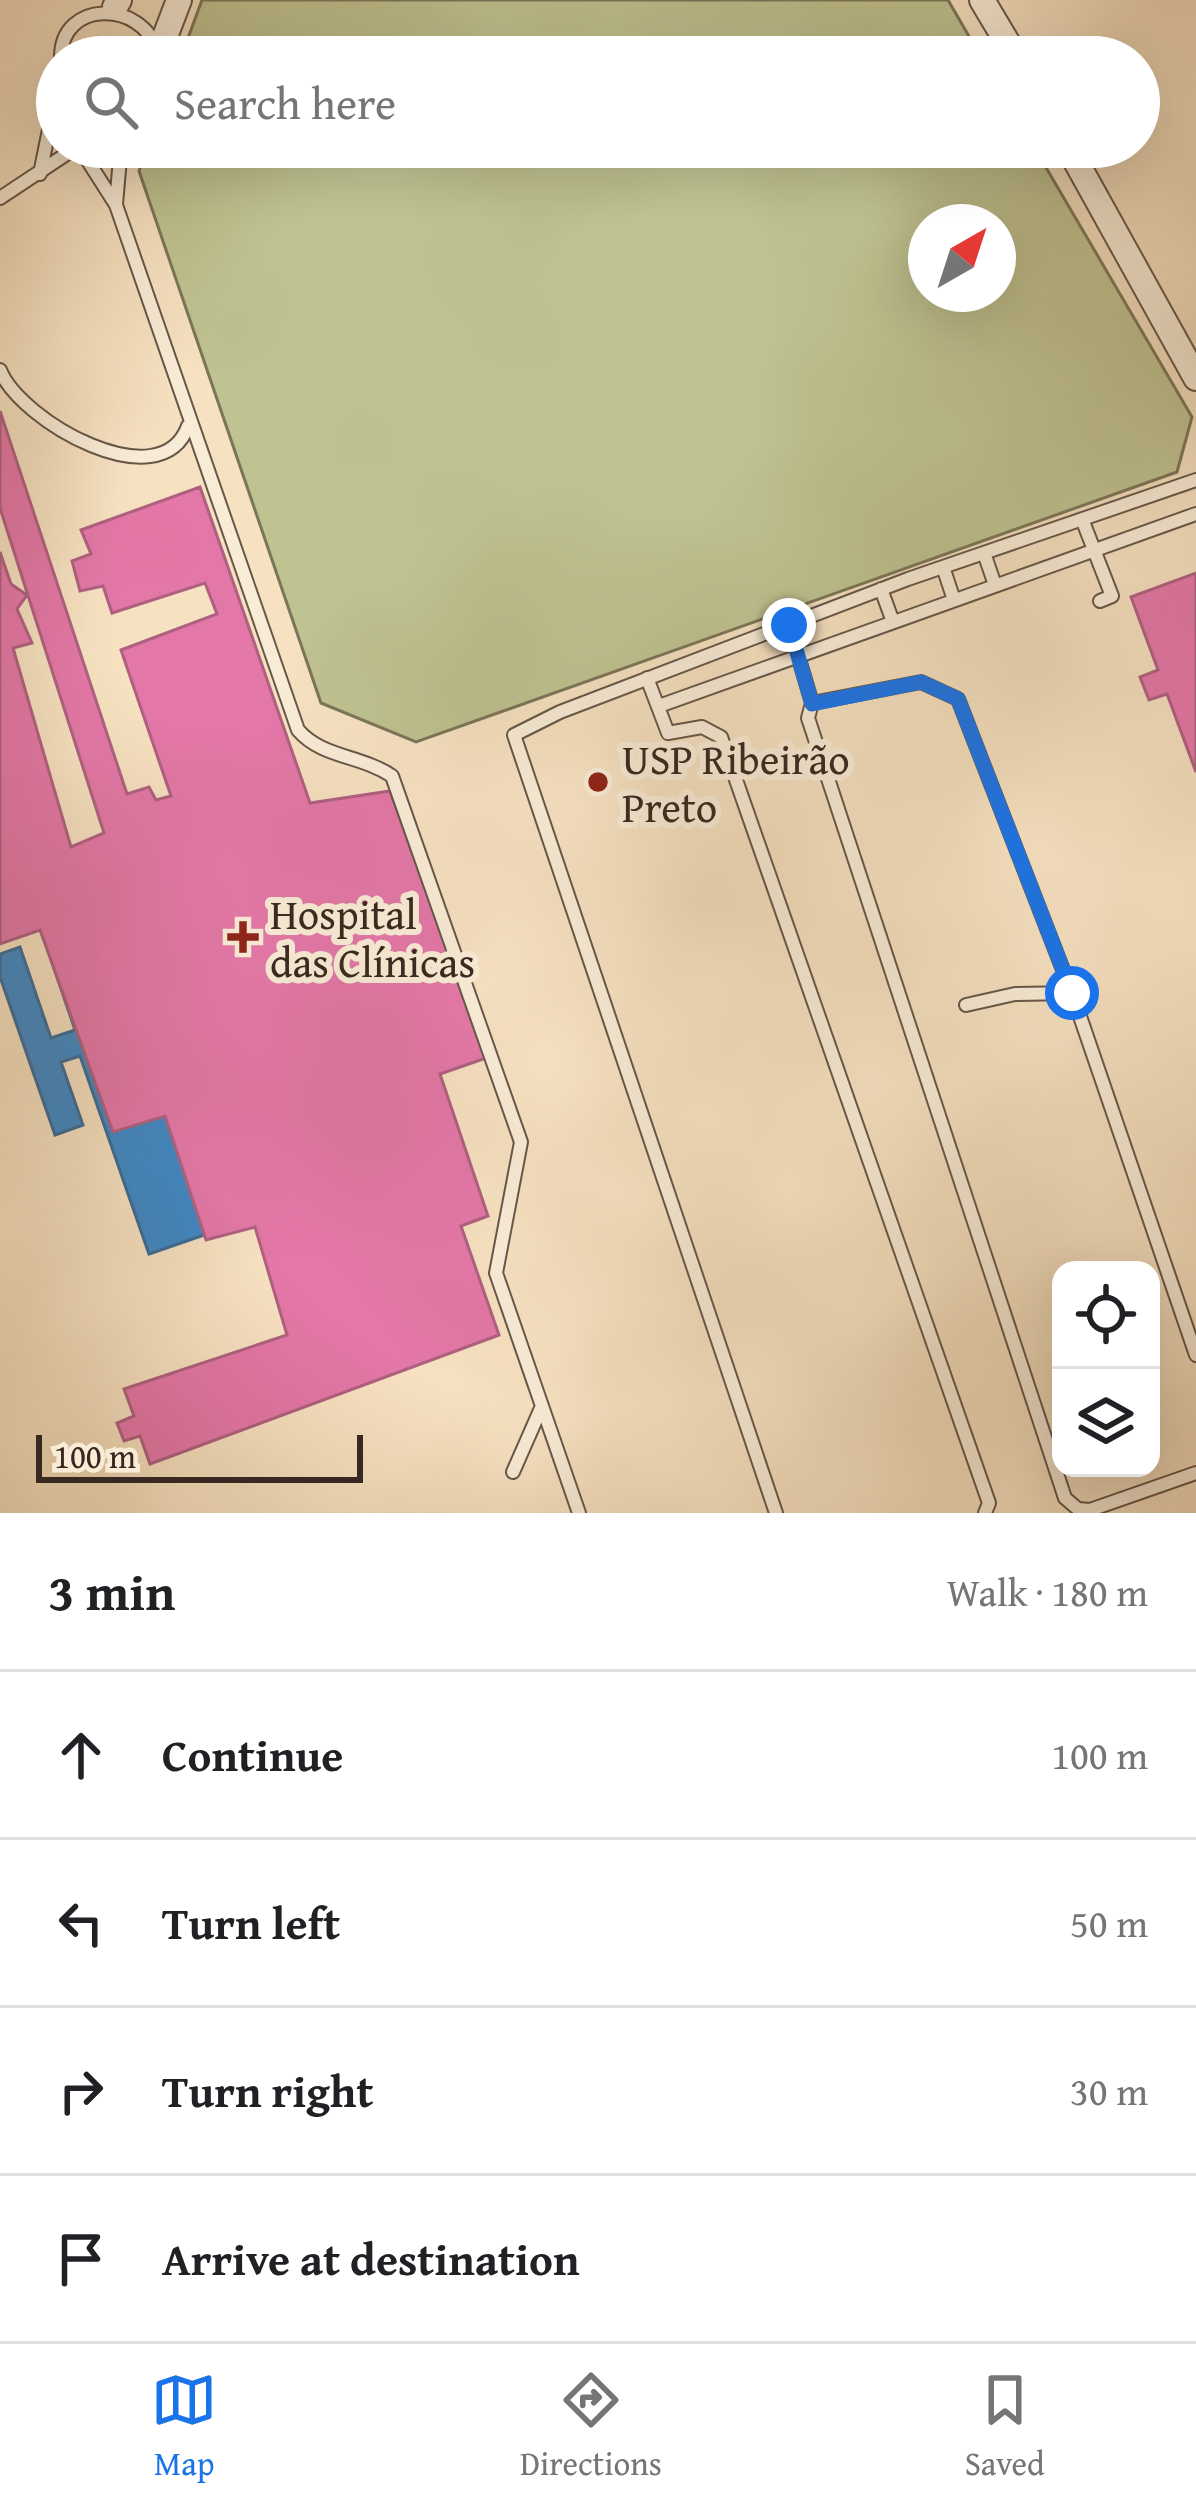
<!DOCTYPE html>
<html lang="en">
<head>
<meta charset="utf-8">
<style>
  :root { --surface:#fff; --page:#f6f6f6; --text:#202124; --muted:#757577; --line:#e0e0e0; --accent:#1a73e8 }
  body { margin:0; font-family:"Gentium Book Plus",serif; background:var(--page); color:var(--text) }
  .controls { position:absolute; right:36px; bottom:36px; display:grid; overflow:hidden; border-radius:24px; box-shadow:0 12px 48px #0002 }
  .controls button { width:108px; height:108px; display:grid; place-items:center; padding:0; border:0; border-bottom:3px solid var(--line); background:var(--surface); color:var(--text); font:60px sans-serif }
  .compass { position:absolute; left:908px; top:204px; width:108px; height:108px; border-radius:50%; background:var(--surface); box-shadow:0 12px 48px #0002; rotate:39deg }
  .scale { position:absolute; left:36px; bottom:30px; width:327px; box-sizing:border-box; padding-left:12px; border:6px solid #372921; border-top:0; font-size:33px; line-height:42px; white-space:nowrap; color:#372921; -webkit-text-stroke:9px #f9ecd7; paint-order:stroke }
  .stop { position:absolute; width:36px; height:36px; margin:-27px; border:9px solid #1a73e8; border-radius:50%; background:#fff }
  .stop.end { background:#1a73e8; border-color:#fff; box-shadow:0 3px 12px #0008 }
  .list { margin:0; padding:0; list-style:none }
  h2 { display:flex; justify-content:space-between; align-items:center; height:156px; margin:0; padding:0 48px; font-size:51px }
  h2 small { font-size:39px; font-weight:400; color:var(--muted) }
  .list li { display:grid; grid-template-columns:78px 1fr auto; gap:36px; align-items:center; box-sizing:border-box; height:168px; padding:0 48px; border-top:3px solid var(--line) }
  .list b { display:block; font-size:45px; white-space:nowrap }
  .list em { font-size:39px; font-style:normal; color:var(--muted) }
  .icon { flex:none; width:66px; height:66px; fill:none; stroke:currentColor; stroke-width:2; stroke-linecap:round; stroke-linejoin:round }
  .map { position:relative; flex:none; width:1196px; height:1513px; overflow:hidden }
  .search { position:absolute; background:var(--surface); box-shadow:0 12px 48px #0002; left:36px; right:36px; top:36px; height:132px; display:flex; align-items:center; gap:30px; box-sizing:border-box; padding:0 42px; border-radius:66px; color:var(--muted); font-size:45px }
  .sheet { height:828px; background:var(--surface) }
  nav { display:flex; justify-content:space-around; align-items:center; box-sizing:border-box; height:168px; border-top:3px solid var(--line); background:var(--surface); font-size:33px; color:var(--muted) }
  nav a { display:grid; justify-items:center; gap:6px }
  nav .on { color:var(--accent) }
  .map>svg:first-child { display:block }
  .green { fill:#bfc291; stroke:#7b7659; stroke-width:3; fill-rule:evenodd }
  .schools { fill:#3f88c5; stroke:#3d6c94; stroke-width:3 }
  .health { fill:#e377a8; stroke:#af6080; stroke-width:3 }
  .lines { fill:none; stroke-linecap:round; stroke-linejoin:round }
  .lane-casing { stroke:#675749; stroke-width:16 }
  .street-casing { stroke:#675749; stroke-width:28 }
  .lane { stroke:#f9ecd7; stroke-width:12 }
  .street { stroke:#f9ecd7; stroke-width:24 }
  .route { stroke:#1a73e8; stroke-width:15 }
  .poi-dot { fill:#8f2418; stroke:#f9ecd7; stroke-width:4.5 }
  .labels { text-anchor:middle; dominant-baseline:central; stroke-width:12; stroke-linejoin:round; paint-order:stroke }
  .poi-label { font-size:42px; fill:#372921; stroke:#f9ecd7; text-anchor:start }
</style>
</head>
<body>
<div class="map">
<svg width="1196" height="1513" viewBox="0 0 1196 1513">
  <rect width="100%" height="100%" fill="#f6e1c1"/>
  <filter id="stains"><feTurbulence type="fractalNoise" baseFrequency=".00167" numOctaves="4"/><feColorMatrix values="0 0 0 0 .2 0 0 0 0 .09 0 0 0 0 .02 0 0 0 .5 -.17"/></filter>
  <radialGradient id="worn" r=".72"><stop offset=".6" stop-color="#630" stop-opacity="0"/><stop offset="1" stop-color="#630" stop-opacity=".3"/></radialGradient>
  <path class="green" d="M202 0H948L981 57H181Z
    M148 147H1034L1192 417 1177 472 416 742 321 703 139 171ZM926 222H998V294H926Z"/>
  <path class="schools" d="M98 921 207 1234 149 1254 80 1056 61 1062 83 1125 55 1135 0 977V954L20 947 51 1038 75 1030 44 939Z"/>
  <path class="health" d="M0 411 127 794 149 787 156 800 171 796 121 650 217 614 205 583 112 613 103 586 80 591 72 561 91 554 81 530 200 487 310 803 390 791 486 1058 440 1074 488 1216 461 1226 499 1335 150 1464 140 1436 124 1441 117 1423 134 1416 124 1389 287 1335 255 1227 206 1240 165 1116 113 1132 40 930 0 944V552L11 584 27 595 17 609 32 643 13 648 71 847 104 833 0 508Z
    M1196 573V772L1167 694 1149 700 1140 677 1158 670 1131 597Z"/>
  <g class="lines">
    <defs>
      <path id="lane" d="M61 57C61 0 141 0 157 50
        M79 147 116 205 298 730C322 758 361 755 392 776L521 1142 496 1273 579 1513
        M40 174 57 90
        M0 198 77 147
        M116 204 121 147
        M0 370C20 421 161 501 188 426
        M1082 519 1112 596 1100 601
        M984 553 995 585
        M943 567 954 600
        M881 589 893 622
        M789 625 812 703 808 718 1065 1498 1078 1509 1090 1510 1196 1473
        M647 678 668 733 702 727 721 737 989 1503 985 1513
        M812 703 921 682 958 699 1072 993 1196 1355
        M659 706 1196 514
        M966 1005 1015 994 1072 993
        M513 1472 542 1406
        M776 1513 514 735 560 712 908 579 1196 480"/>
      <path id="street" d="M982 0 1016 57
        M115 7 119 0
        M158 55 179 0
        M1068 147 1196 378"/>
    </defs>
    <use href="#lane" class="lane-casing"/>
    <use href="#street" class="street-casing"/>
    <use href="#lane" class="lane"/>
    <use href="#street" class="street"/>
  </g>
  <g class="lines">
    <path class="route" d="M789 625 812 704 921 682 958 699 1072 993"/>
  </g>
  <g class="poi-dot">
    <circle cx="598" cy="782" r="12"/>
    <path d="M237 919h12v12h12v12h-12v12h-12v-12h-12v-12h12z"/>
  </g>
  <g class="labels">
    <g class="poi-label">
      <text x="622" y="758">USP Ribeirão<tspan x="622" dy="48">Preto</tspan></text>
      <text x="270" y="913">Hospital<tspan x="270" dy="48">das Clínicas</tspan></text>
    </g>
  </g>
  <rect width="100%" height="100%" filter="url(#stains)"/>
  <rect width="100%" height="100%" fill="url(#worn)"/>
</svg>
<div class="controls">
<button><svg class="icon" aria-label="locate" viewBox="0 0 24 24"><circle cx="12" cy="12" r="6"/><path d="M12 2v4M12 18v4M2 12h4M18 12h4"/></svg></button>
<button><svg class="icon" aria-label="layers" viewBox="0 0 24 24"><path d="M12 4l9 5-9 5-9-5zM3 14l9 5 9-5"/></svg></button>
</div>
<svg class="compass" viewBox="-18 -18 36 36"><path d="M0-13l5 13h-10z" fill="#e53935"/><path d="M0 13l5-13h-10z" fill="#757577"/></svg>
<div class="scale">100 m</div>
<div class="stop" style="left:1072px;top:993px"></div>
<div class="stop end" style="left:789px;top:625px"></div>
<div class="search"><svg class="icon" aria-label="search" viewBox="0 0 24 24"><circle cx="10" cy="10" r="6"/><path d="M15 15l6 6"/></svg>Search here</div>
</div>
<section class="sheet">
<h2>3 min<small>Walk · 180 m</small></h2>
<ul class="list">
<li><svg class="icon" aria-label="ahead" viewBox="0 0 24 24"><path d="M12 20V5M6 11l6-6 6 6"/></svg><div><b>Continue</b></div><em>100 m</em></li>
<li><svg class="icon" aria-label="left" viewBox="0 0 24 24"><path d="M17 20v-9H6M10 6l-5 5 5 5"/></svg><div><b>Turn left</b></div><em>50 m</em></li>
<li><svg class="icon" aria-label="right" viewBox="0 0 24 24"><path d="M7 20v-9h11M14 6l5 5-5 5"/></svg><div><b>Turn right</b></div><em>30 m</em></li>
<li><svg class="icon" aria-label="arrive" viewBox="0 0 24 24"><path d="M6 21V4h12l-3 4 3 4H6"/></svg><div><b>Arrive at destination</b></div></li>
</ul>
</section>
<nav>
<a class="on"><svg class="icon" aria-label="map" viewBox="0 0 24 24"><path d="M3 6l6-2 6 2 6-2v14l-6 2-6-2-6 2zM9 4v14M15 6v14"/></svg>Map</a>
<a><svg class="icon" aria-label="directions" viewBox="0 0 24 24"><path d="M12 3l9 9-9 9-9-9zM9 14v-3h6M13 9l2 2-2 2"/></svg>Directions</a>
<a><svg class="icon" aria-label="saved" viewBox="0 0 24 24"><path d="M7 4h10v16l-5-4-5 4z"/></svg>Saved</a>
</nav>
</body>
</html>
